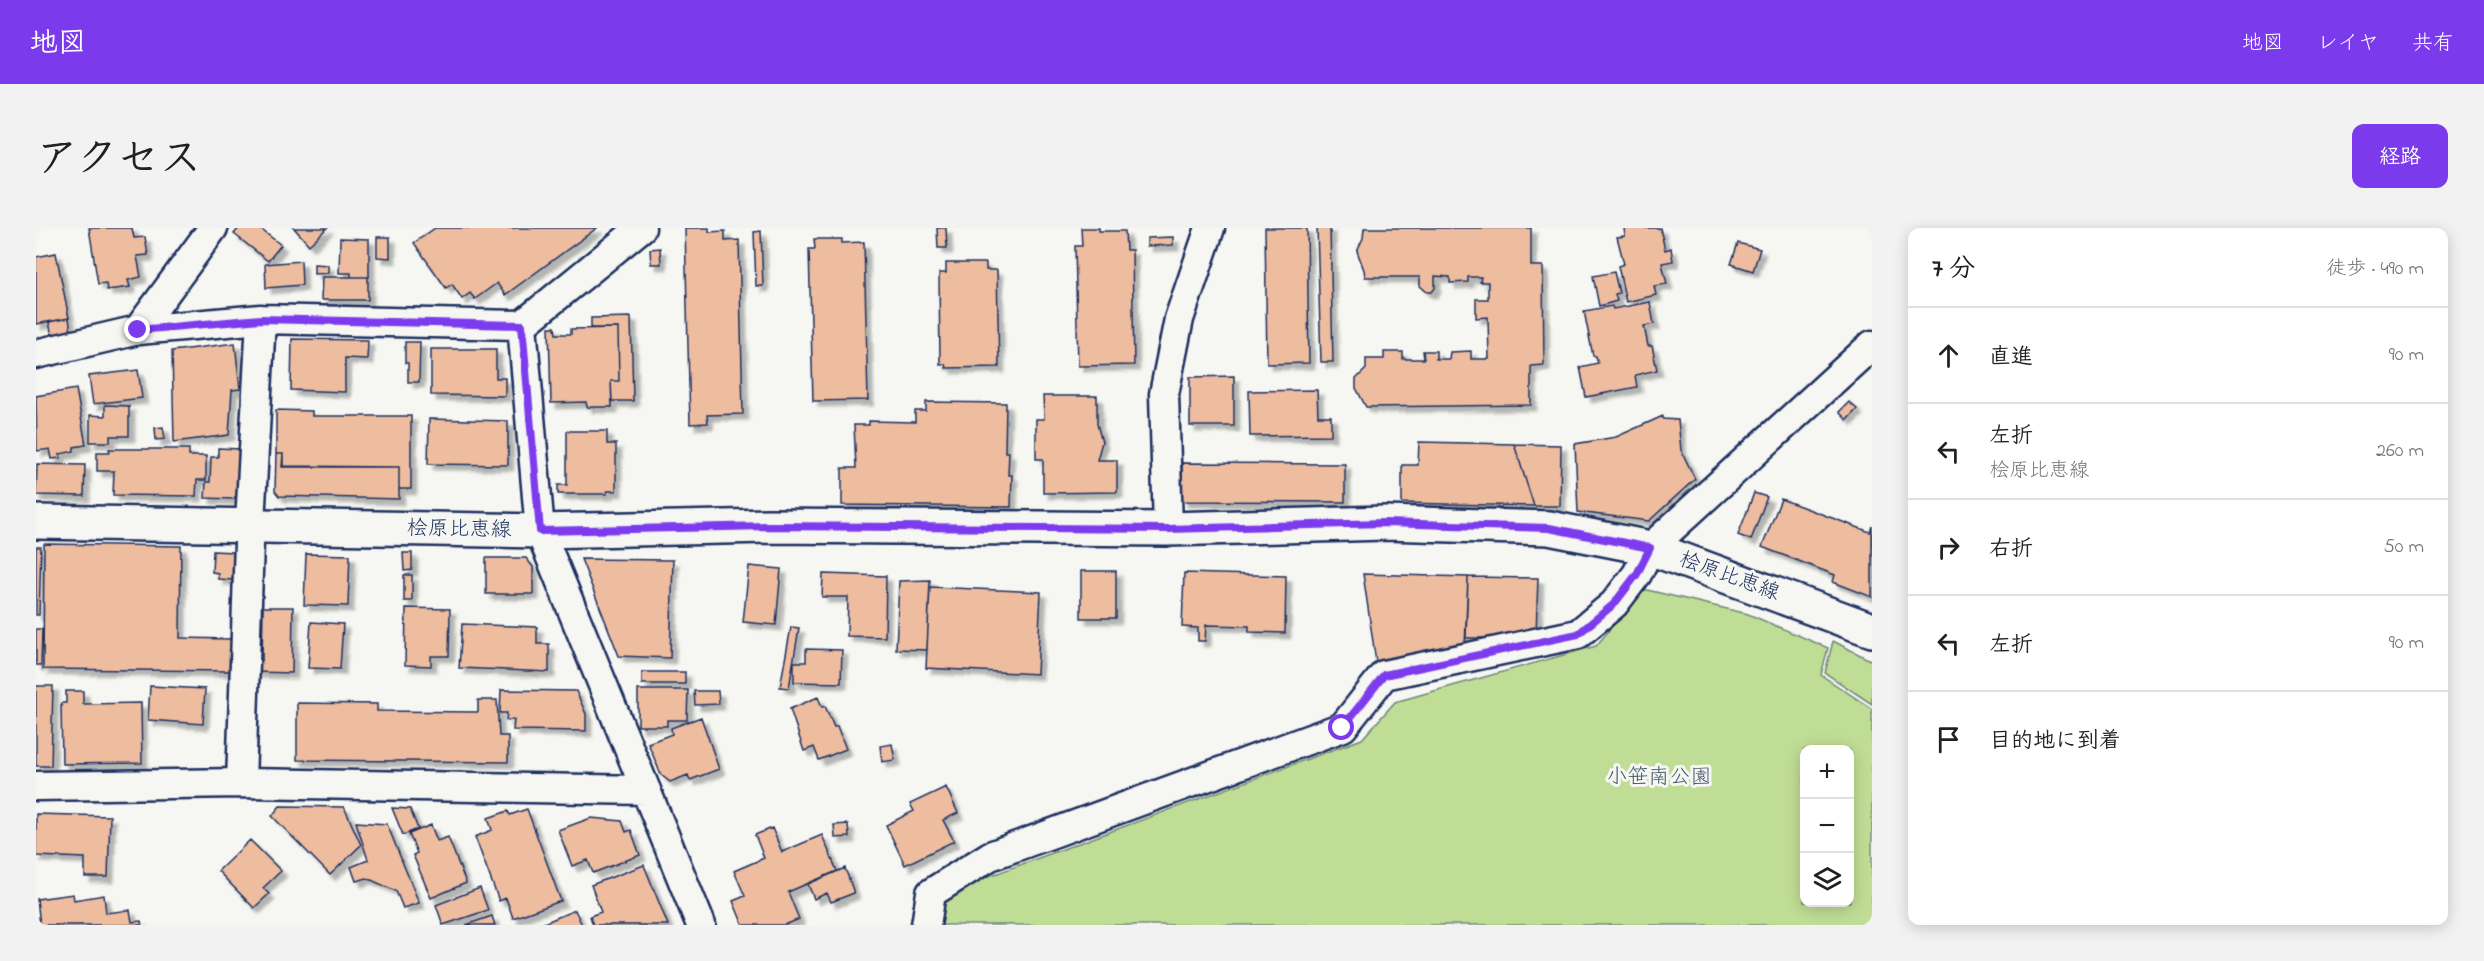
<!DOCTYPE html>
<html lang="ja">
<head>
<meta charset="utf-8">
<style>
  :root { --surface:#fff; --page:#f2f2f2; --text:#202124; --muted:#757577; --line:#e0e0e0; --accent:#7c3aed }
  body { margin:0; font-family:"Indie Flower","Klee One",sans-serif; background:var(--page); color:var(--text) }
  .controls { position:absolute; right:18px; bottom:18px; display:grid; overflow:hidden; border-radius:12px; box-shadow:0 3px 15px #0003 }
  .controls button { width:54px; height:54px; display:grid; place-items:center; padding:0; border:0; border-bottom:2px solid var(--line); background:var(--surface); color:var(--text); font:30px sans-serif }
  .stop { position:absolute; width:18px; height:18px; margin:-14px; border:4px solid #7c3aed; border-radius:50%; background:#fff }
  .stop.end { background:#7c3aed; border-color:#fff; box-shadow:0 2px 6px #0008 }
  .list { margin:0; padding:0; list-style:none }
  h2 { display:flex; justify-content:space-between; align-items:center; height:78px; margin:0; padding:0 24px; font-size:26px }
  h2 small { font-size:20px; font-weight:400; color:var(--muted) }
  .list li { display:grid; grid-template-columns:39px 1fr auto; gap:18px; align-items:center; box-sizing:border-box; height:96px; padding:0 24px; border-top:2px solid var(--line) }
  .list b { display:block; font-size:22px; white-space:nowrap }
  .list p { margin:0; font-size:20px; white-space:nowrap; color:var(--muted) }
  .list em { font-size:20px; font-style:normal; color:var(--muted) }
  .icon { flex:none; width:33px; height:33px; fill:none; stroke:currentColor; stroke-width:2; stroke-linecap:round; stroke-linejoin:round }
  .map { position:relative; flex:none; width:1836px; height:697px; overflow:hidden; border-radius:12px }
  header { display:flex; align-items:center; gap:36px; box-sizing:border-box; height:84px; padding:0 30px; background:var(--accent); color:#fff }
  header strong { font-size:28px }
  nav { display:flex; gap:33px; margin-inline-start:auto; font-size:21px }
  .intro { display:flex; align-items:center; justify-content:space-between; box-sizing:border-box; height:144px; padding:0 36px }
  h1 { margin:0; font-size:42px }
  .button { padding:15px 27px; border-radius:12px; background:var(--accent); color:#fff; font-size:21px; font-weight:700 }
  main { display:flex; gap:36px; padding:0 36px }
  aside { flex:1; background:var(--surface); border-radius:12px; box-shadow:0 3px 15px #0003 }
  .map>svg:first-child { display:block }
  .green { fill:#c0dd95; stroke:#6e867a; stroke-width:1.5; fill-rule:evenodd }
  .building { fill:#eebc9f; stroke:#1b2f5e; stroke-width:1.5; filter:url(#shadow) }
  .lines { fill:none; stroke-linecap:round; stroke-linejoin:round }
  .street-casing { stroke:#1b2f5e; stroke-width:33 }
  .secondary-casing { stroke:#1b2f5e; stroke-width:38 }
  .street { stroke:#f6f6f2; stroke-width:28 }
  .secondary { stroke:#f6f6f2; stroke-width:33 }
  .route { stroke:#7c3aed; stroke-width:8 }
  .labels { text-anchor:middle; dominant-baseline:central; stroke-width:6; stroke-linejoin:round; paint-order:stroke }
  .street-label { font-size:21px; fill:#1b2f5e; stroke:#f6f6f2 }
  .park-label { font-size:21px; fill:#445a6c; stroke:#f6f6f2 }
</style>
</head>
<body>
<header>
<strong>地図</strong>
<nav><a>地図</a><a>レイヤ</a><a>共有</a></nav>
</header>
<div class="intro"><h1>アクセス</h1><a class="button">経路</a></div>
<main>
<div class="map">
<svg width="1836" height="697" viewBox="0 0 1836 697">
  <defs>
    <filter id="shadow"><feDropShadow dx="5.5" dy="5.5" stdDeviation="1.5" flood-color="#0004"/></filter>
  </defs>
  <rect width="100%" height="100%" fill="#f6f6f2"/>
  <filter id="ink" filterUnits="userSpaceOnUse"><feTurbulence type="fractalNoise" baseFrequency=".0167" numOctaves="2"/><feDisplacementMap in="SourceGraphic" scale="12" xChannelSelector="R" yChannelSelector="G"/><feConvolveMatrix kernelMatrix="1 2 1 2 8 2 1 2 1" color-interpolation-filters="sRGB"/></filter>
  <g filter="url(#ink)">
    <path class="green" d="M1607 361 1712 386 1792 420 1785 447 1836 481V697H906L910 664 1326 511 1359 474 1560 418ZM1768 522H1814V674H1768Z
      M1797 413 1836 433V476L1789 445Z"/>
    <path class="building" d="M53 0H96L98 10 109 9 112 27 101 28 105 49 92 52 94 59 71 62 70 55 62 56Z
      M203 0H223L245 17 232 33 198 6Z
      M258 0H291L273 17Z
      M399 0H561L469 67 461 55 439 71 434 65 426 71 416 56 410 60 378 15Z
      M649 0H673V4L689 3V13L703 12 707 186 671 187 672 195 654 196Z
      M901 0H910L911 20H902Z
      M1045 0H1063V3H1089L1090 22H1096L1098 137 1042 138 1039 18H1046Z
      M1229 0H1271L1273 135 1231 136Z
      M1281 0H1294L1297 134H1285Z
      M1328 0H1495V38H1507L1508 137 1495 138V177L1330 179 1320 160V151L1330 141V131H1348V124H1367V131H1388L1387 123H1400V131H1413L1414 124 1435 123V131H1453L1452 89 1440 90V71H1452V54H1444L1445 49H1432V54L1414 55V49L1399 48V60L1396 64H1391L1384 58V49H1329L1328 42 1321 23 1327 10Z
      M1588 0H1624L1629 22 1635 20 1637 33 1626 35 1631 56 1618 58 1620 67 1590 74 1582 38 1588 36 1581 9 1589 8Z
      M725 3 727 58H720L718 4Z
      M341 9H354V30L341 29Z
      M1137 9V17L1111 18V10Z
      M304 10 333 11V49H315V45H303Z
      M778 11H806V15L828 14 832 172 777 173 773 21H779Z
      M1702 15 1724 21 1717 43 1695 36Z
      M624 20 625 36H615L614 21Z
      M20 25 33 90 0 96V29Z
      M265 33 266 57 230 60 229 36Z
      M910 35H950V42H961L963 139 910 140 909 136H904L903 45H910Z
      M278 36 292 37V45L278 46Z
      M1578 44 1583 65 1579 66 1581 73 1563 78 1557 48Z
      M286 49H332V72H285Z
      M1614 74 1618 96 1608 98 1612 118H1616L1621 142 1599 147 1601 159 1550 169 1544 139 1562 135 1560 128H1557L1548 83 1576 78 1577 81Z
      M595 89 597 173H576L575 153H583L582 100H555V90Z
      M33 90 35 104 16 108 13 94Z
      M513 99H519L520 106H535V101L582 100 583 153H575L576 179H551L550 174 515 175Z
      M256 111 332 112 331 131 309 130V164L255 162Z
      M369 114H384L383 154H372V135H369Z
      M199 115 204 161 196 162 193 207 138 214 136 123Z
      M395 121H460V150H469V168L395 167Z
      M102 142 106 170 57 176 53 148Z
      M1198 148V198H1154V149Z
      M40 161 50 217 38 219V223L24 226V230L16 231 14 221 1 223 0 168Z
      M1281 162 1282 188H1295V207L1214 208 1213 163Z
      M1007 168H1061V196L1066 214 1061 232H1081V264L1007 265V231H1000V191H1008Z
      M890 174 970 175 969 224H973L972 247H976L975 279 806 277V240H820L818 197H833V193L879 194V183H890Z
      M1813 174 1821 181 1811 192 1803 184Z
      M69 177 93 178V208H74V214H54V187L69 188Z
      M240 182 276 183V188H375V261H363V239L247 238V226H240Z
      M1627 188V191L1642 192 1645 222 1659 251 1613 293 1542 284 1539 216 1580 209Z
      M393 191 472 193V237L392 236Z
      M127 199 129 211 120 212 119 200Z
      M531 203H571V216H580V263H571V266H522V257H531Z
      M1383 214 1478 216 1498 278 1366 275V237H1382Z
      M1478 216 1525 217 1524 278H1498Z
      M182 220 204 221 202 266 197 271 169 270 170 254H174L175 229H182Z
      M73 221H153V228H170V252H161L160 268 77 267 78 243H61V224H74Z
      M240 226H247L246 239H363V271L243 268 239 263Z
      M1146 235 1309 236V274L1146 273Z
      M1 236 49 237 48 268 0 267Z
      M1718 265 1731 269 1715 312 1702 307Z
      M1745 271 1834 304 1836 298V369L1797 354 1799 347 1726 319Z
      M8 316 145 318 144 410 195 411 194 443 7 441Z
      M0 319H5L3 387H0Z
      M177 323 197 324V352L182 351V345L176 344Z
      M367 325H376V342L368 343Z
      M270 326 314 327 312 378 268 377Z
      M450 330H490L497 339V366H450Z
      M545 331 637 332 634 430 583 428Z
      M713 338 745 341 740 397 707 394Z
      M1045 343H1080V390H1045Z
      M1148 345 1250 348 1249 405 1213 404V398L1170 397 1169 413H1162V400L1146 399Z
      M787 346 850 348 849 409 811 408 812 369H786Z
      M1327 346 1432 349 1429 419 1369 434H1340Z
      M368 347H376V373H368Z
      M1432 349 1502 350 1500 406 1464 410H1430Z
      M894 352 891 422 860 421 863 353Z
      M894 359 1005 364 1001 446 890 440Z
      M227 379H257L256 445 219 444V433H226Z
      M370 380 414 381 413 428H395V438L369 437Z
      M275 394 307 396 304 441 272 440Z
      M426 396 501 399V416H513V444L423 440Z
      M755 399 763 400 753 460 744 459Z
      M0 401H6L5 437H0Z
      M770 421 806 422 805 455 758 454V434H770Z
      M606 444H649V456H606Z
      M0 458H17L15 538H0Z
      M114 458 169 461 167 496 112 492Z
      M465 462 540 463 550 486V503L477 502 478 492H470L471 485H464Z
      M602 462H652L651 492H631V498H602Z
      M30 463H47V476L105 475 106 535 26 536 25 475H30Z
      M658 463H682L683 476 659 477Z
      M782 469 786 479 789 478 798 499 801 498 810 521 783 532 778 519 768 523 754 481Z
      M442 472H461L463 508H472V534L261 532V475L341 476V483L442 484Z
      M665 489 683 541 654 552 652 547 634 554 625 547 612 515 636 506 635 500Z
      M856 516 859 532 846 534 844 518Z
      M910 559 922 585 907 592 918 613 869 637 850 597 878 583 874 576Z
      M244 578 308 579 325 617 294 647 236 588Z
      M356 580 374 581 382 601 367 607Z
      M491 581 525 673 477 690 470 670 463 673 439 609 456 602 452 590 472 583 474 587Z
      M0 586 74 588 72 649H49V630L0 628Z
      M555 590 586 593 590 604 595 602 604 627 557 645 552 632 536 638 522 602Z
      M320 594 351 596 383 675 367 680 360 663 331 650 320 653 315 639 332 632Z
      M812 596 813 609 799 610 798 597Z
      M395 597 401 613 412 609 430 655 395 670 377 627 381 625 373 606Z
      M736 600 746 624 786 607 801 643 752 664 763 691 749 697H707L697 673 709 668 698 643 728 630 719 607Z
      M214 612 245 643 227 660 233 666 218 680 182 643Z
      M608 637 632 697H557L554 688 565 684 555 657Z
      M809 640 818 665 795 674 791 665 778 671 772 656Z
      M444 660 452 682 407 697 400 677Z
      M37 666 38 672 68 667 70 685 94 682 96 694 105 693 106 697H4L1 671Z
      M539 682 546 697H503Z
      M456 688 459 697H430Z"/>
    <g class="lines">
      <defs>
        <path id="street" d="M486 97 504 303 665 697
          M102 102 177 0
          M0 126 102 102 225 91 486 97 605 0
          M1132 301 1128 166 1143 91 1174 0
          M205 555 213 314 225 91
          M0 558 205 555 610 562
          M890 697 895 665 954 628 1307 499 1348 447 1542 406 1578 376 1601 346 1614 320 1836 117"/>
        <path id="secondary" d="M0 294 504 303 733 298 1132 301 1349 295 1513 300 1614 320 1836 402"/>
      </defs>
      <use href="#street" class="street-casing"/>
      <use href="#secondary" class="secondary-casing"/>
      <use href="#street" class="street"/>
      <use href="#secondary" class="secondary"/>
    </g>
  </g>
  <g class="lines" filter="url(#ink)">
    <path class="route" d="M102 102 225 91 486 97 504 303 733 298 1132 301 1349 295 1513 300 1614 320 1601 346 1578 376 1542 406 1348 447 1306 500"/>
  </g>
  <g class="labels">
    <g class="street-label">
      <text transform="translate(423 302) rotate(1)">桧原比恵線</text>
      <text transform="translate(1693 349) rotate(20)">桧原比恵線</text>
    </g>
    <g class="park-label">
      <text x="1623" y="550">小笹南公園</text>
    </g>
  </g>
</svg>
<div class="controls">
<button>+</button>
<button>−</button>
<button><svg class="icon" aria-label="layers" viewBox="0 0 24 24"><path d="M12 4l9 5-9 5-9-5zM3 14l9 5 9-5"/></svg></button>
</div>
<div class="stop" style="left:1306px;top:500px"></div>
<div class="stop end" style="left:102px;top:102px"></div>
</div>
<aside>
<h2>7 分<small>徒歩 · 490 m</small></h2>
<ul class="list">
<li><svg class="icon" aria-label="ahead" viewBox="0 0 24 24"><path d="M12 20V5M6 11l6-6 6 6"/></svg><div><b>直進</b></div><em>90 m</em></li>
<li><svg class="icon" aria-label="left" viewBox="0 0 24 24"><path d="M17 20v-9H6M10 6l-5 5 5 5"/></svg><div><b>左折</b><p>桧原比恵線</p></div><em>260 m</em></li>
<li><svg class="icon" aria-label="right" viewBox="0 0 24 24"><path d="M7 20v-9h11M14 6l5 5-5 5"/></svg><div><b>右折</b></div><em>50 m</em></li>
<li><svg class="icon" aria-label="left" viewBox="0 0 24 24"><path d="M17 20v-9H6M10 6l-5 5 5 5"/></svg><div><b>左折</b></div><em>90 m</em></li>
<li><svg class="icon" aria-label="arrive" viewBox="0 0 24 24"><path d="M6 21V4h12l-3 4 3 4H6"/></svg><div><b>目的地に到着</b></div></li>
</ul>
</aside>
</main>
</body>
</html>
